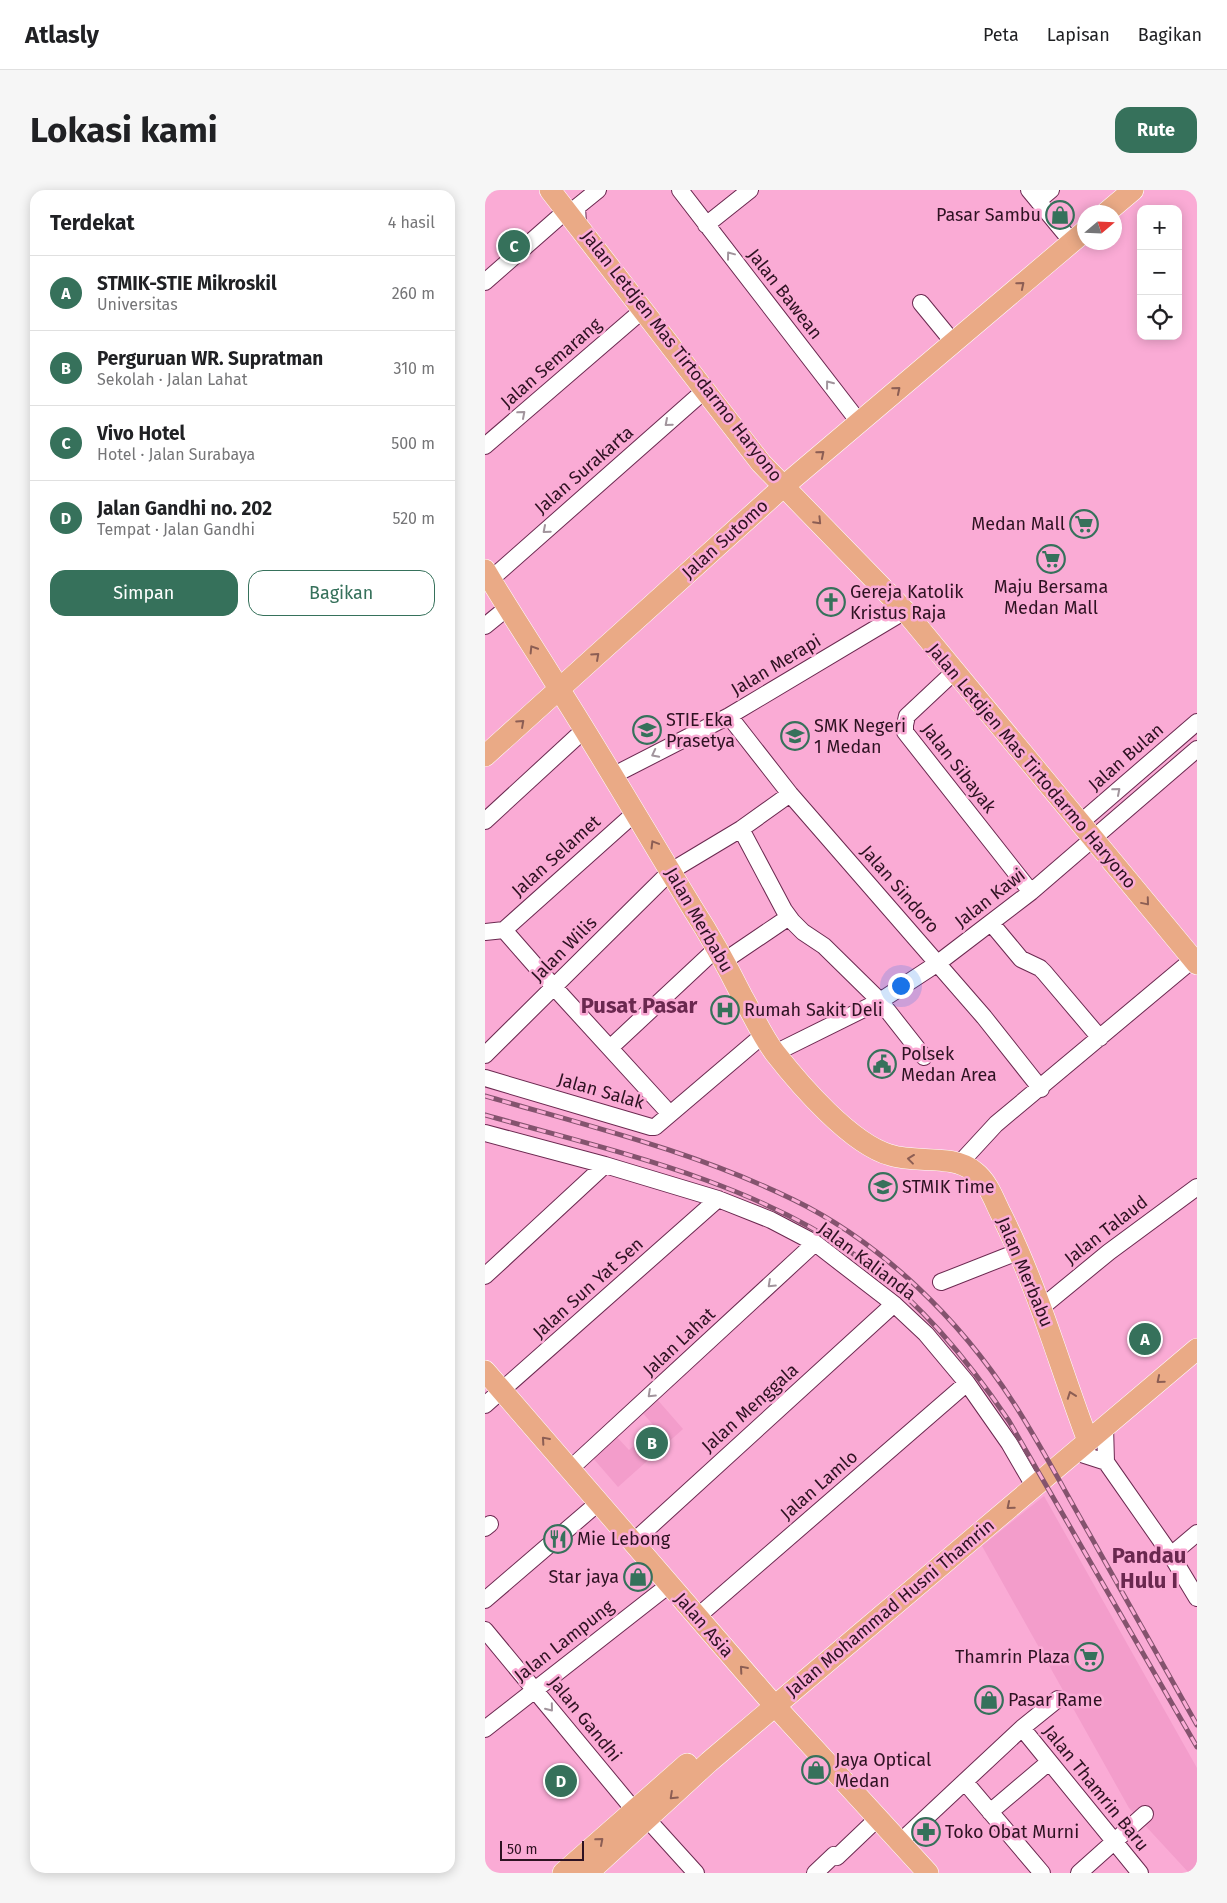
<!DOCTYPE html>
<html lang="id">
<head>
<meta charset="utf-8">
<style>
  :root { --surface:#fff; --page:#f6f6f6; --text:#202124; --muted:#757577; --line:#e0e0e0; --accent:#36715b }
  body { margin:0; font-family:"Fira Sans",sans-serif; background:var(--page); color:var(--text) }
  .controls { position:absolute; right:15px; top:15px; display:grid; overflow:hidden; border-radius:10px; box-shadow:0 2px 12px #0003 }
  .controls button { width:45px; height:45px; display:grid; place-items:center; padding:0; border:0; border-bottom:1px solid var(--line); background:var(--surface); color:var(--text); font:25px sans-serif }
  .compass { position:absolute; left:592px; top:15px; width:45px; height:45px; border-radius:50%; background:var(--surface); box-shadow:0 2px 12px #0003; rotate:71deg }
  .scale { position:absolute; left:15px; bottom:12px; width:84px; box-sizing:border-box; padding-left:5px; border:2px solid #2e1222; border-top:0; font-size:14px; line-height:18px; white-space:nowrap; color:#2e1222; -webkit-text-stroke:4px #faabd5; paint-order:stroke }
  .you { position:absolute; left:415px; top:795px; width:18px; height:18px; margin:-12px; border:4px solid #fff; border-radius:50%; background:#1a73e8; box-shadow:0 0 0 8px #1a73e833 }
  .badge { display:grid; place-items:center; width:32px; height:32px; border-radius:50%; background:var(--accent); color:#fff; font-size:16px; font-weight:700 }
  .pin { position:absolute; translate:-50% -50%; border:2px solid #fff; box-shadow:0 1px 5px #0006 }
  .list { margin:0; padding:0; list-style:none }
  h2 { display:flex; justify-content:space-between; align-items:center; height:65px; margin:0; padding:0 20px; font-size:21px }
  h2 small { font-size:16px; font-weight:400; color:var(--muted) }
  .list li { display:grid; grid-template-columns:32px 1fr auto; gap:15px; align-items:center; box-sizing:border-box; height:75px; padding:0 20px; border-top:1px solid var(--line) }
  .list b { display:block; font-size:19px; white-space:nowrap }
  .list p { margin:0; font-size:16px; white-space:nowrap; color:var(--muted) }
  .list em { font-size:16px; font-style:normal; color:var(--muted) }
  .actions { display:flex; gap:10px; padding:15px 20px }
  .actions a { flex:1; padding:11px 0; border:1px solid var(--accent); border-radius:15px; text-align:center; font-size:18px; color:var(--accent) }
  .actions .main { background:var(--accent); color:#fff }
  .icon { flex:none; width:28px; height:28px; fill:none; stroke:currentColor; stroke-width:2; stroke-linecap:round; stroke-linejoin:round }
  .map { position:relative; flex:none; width:712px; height:1683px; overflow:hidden; border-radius:15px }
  header { display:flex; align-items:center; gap:30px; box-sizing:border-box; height:70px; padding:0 25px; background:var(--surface); border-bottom:1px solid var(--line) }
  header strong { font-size:24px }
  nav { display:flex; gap:28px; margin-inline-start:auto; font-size:18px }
  .intro { display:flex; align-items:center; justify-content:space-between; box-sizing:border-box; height:120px; padding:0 30px }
  h1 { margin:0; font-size:35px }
  .button { padding:12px 22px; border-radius:15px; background:var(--accent); color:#fff; font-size:18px; font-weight:700 }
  main { display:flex; gap:30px; padding:0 30px }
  aside { flex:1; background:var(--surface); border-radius:15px; box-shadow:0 2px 12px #0003 }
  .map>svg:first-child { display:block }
  .built { fill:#f39dcb }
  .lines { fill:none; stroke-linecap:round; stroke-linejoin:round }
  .minor-casing { stroke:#6b2950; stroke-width:18 }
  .major-casing { stroke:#fff; stroke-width:22 }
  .minor { stroke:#fff; stroke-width:16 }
  .major { stroke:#eaaa86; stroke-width:21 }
  .rail-casing { stroke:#84536e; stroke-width:5 }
  .rail { stroke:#faabd5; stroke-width:3; stroke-dasharray:9; stroke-linecap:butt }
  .oneway { stroke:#a1949c }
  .oneway2 { stroke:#8c5e54 }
  .labels { text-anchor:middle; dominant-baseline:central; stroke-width:5; stroke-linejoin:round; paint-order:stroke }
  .poi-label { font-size:18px; fill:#2e1222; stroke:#faabd5; text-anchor:start }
  .street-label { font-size:18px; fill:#2e1222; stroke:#faabd5 }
  .district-label { font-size:22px; font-weight:bold; fill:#6a284f; stroke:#faabd5 }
</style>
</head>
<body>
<header>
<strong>Atlasly</strong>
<nav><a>Peta</a><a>Lapisan</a><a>Bagikan</a></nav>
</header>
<div class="intro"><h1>Lokasi kami</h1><a class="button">Rute</a></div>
<main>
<aside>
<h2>Terdekat<small>4 hasil</small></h2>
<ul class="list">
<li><span class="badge">A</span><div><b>STMIK-STIE Mikroskil</b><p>Universitas</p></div><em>260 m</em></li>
<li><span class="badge">B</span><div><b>Perguruan WR. Supratman</b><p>Sekolah · Jalan Lahat</p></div><em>310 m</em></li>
<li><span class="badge">C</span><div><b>Vivo Hotel</b><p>Hotel · Jalan Surabaya</p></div><em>500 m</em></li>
<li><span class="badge">D</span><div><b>Jalan Gandhi no. 202</b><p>Tempat · Jalan Gandhi</p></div><em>520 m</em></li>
</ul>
<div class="actions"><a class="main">Simpan</a><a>Bagikan</a></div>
</aside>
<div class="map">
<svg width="712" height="1683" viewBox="0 0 712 1683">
  <rect width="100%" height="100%" fill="#faabd5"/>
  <path class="built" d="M171 1208 198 1239 133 1297 107 1267 131 1246 144 1260 170 1237 156 1221Z
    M559 1306 712 1578V1683H704L644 1618 497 1356Z"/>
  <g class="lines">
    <defs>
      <path id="minor" d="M195 0 374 232
        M544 0 587 52
        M553 11 566 0
        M93 34 92 17 113 0
        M221 35 265 0
        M0 92 82 20
        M436 113 468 152
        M0 256 159 119
        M6 389 219 201
        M0 436 22 418
        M469 482 422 526 420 535V542L546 702
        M244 526 305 604 499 827 556 899
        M127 586 244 526 420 421
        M0 631 99 540
        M595 633 712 532
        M256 639 299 720 307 731 318 742 339 756 395 811 439 867
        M506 733 536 769 555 778 559 782 615 848
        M19 740 69 797 185 924
        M19 740 150 623
        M0 742 19 740
        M239 771 304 727
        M125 858 232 758
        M290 863 395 811 453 773 546 702 712 559
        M0 865 186 681 256 639 305 604
        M0 888 166 937H170L278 845
        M0 943 120 975 233 1009 286 1030 330 1053 409 1114 441 1144 482 1193 524 1253 549 1296
        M475 973 511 934 712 766
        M0 1086 120 975
        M456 1092 535 1061
        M557 1117 624 1062 712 997
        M0 1215 233 1009
        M620 1236 621 1272 686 1365 712 1408
        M590 1262 621 1272
        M85 1279 330 1053
        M0 1338 5 1334
        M147 1353 409 1114
        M686 1365 712 1343
        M0 1410 113 1313
        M212 1427 482 1193
        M0 1440 149 1620
        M537 1538 655 1683
        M0 1539 184 1395
        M480 1592 557 1683
        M505 1622 564 1572
        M163 1630 211 1683
        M415 1652 537 1538 573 1509
        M330 1683 349 1665 352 1667 393 1628
        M594 1683 660 1624"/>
      <path id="major" d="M65 0 276 273 420 421 712 774
        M622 22 648 0
        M0 380C24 421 51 461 76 502 121 573 164 647 208 719 226 747 242 776 257 806 268 825 277 846 290 863 315 895 366 954 405 965 432 974 467 963 490 982 503 992 509 1010 516 1024 553 1097 574 1175 603 1251
        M0 566 299 296 600 41
        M0 1181 281 1506 443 1683
        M78 1683 202 1574
        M103 1683 224 1572 290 1516 712 1159"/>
    </defs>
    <use href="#minor" class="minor-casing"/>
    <use href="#major" class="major-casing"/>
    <use href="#minor" class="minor"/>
    <use href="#major" class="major"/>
    <defs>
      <path id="rail" d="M0 906C104 936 211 962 309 1010 397 1053 475 1130 528 1212 554 1252 577 1296 601 1338 638 1404 675 1469 712 1535
        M0 925C127 961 261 989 370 1065 433 1109 482 1169 524 1231L712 1557"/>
    </defs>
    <use href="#rail" class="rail-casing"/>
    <use href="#rail" class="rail"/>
  </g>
  <defs><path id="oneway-chevron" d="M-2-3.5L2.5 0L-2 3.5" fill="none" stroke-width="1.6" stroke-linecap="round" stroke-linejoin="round" transform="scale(1.25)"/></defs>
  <g class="oneway">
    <use href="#oneway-chevron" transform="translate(245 65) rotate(-127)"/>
    <use href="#oneway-chevron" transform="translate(344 194) rotate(-128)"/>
    <use href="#oneway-chevron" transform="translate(37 224) rotate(-41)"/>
    <use href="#oneway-chevron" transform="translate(183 233) rotate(139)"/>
    <use href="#oneway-chevron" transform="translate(61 340) rotate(139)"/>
    <use href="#oneway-chevron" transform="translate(170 564) rotate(153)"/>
    <use href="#oneway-chevron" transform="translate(632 601) rotate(-41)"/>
    <use href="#oneway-chevron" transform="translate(286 1094) rotate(137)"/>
    <use href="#oneway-chevron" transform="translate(166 1204) rotate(137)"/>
    <use href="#oneway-chevron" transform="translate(65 1518) rotate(51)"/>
  </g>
  <g class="oneway2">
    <use href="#oneway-chevron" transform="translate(536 95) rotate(-40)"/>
    <use href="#oneway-chevron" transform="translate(412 200) rotate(-40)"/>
    <use href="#oneway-chevron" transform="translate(336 264) rotate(-40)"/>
    <use href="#oneway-chevron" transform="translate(333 331) rotate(46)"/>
    <use href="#oneway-chevron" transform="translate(48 459) rotate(-122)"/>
    <use href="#oneway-chevron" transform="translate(111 466) rotate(-42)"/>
    <use href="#oneway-chevron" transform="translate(36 533) rotate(-42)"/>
    <use href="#oneway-chevron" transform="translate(169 654) rotate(-121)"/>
    <use href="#oneway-chevron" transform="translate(661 712) rotate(50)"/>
    <use href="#oneway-chevron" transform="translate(426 969) rotate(-173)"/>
    <use href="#oneway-chevron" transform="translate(675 1190) rotate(140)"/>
    <use href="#oneway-chevron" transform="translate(586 1205) rotate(-110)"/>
    <use href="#oneway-chevron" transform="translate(60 1250) rotate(-131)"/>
    <use href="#oneway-chevron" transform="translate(525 1316) rotate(140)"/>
    <use href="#oneway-chevron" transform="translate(258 1479) rotate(-131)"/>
    <use href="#oneway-chevron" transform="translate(188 1606) rotate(137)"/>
    <use href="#oneway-chevron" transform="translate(115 1651) rotate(-41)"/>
  </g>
  <defs>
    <symbol id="shop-ring" viewBox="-11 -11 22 22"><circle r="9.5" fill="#faabd5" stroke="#36715b" stroke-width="1.5"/><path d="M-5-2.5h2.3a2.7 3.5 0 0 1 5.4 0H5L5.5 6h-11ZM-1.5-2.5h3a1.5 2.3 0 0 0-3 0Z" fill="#36715b"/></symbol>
    <symbol id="supermarket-ring" viewBox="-11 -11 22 22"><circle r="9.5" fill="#faabd5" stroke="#36715b" stroke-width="1.5"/><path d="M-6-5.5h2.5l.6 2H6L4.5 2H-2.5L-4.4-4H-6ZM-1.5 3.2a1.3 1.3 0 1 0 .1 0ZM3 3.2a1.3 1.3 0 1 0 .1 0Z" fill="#36715b"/></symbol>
    <symbol id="church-ring" viewBox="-11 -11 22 22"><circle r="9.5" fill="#faabd5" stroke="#36715b" stroke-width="1.5"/><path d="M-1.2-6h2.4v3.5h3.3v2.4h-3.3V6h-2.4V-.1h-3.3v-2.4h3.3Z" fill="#36715b"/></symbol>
    <symbol id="university-ring" viewBox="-11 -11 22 22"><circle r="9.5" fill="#faabd5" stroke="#36715b" stroke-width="1.5"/><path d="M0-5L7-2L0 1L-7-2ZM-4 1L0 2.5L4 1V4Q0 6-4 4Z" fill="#36715b"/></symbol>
    <symbol id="school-ring" viewBox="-11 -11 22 22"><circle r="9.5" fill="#faabd5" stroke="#36715b" stroke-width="1.5"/><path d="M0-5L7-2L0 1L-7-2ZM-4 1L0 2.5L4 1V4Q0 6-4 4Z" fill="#36715b"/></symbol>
    <symbol id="hospital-ring" viewBox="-11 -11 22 22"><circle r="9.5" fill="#faabd5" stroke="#36715b" stroke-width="1.5"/><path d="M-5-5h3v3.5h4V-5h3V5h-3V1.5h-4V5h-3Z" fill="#36715b"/></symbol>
    <symbol id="civic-ring" viewBox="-11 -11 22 22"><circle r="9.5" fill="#faabd5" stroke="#36715b" stroke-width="1.5"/><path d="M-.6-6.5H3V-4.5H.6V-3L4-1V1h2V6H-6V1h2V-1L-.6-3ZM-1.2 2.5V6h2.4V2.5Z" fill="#36715b"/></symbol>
    <symbol id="restaurant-ring" viewBox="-11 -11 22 22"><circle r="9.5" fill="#faabd5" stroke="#36715b" stroke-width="1.5"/><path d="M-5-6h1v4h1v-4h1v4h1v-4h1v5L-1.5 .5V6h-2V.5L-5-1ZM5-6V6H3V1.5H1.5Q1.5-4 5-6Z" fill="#36715b"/></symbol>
    <symbol id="pharmacy-ring" viewBox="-11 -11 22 22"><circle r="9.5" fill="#faabd5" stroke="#36715b" stroke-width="1.5"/><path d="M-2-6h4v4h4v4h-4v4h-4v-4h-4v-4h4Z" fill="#36715b"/></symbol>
  </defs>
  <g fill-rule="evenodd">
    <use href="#shop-ring" x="559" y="9" width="32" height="32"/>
    <use href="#supermarket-ring" x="583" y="318" width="32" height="32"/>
    <use href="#supermarket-ring" x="550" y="353" width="32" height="32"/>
    <use href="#church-ring" x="330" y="396" width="32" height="32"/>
    <use href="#university-ring" x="146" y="524" width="32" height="32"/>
    <use href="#school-ring" x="294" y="530" width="32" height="32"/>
    <use href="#hospital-ring" x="224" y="804" width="32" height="32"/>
    <use href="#civic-ring" x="381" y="858" width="32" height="32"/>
    <use href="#university-ring" x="382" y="981" width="32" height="32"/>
    <use href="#restaurant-ring" x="57" y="1333" width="32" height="32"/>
    <use href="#shop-ring" x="137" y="1371" width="32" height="32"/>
    <use href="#supermarket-ring" x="588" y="1451" width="32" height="32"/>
    <use href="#shop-ring" x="488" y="1494" width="32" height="32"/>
    <use href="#shop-ring" x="315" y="1564" width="32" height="32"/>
    <use href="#pharmacy-ring" x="425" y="1626" width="32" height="32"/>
  </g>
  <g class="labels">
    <g class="poi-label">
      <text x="556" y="25" text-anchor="end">Pasar Sambu</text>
      <text x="580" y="334" text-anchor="end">Medan Mall</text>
      <text x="566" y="397" text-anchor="middle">Maju Bersama<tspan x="566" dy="21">Medan Mall</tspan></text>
      <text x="365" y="402">Gereja Katolik<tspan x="365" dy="21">Kristus Raja</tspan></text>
      <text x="181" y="530">STIE Eka<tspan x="181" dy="21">Prasetya</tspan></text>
      <text x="329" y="536">SMK Negeri<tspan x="329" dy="21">1 Medan</tspan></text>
      <text x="259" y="820">Rumah Sakit Deli</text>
      <text x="416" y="864">Polsek<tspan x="416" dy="21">Medan Area</tspan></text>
      <text x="417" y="997">STMIK Time</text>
      <text x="92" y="1349">Mie Lebong</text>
      <text x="134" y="1387" text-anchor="end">Star jaya</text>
      <text x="585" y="1467" text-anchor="end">Thamrin Plaza</text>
      <text x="523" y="1510">Pasar Rame</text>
      <text x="350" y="1570">Jaya Optical<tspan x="350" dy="21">Medan</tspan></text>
      <text x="460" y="1642">Toko Obat Murni</text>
    </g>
    <g class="street-label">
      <text transform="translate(300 104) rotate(52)">Jalan Bawean</text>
      <text transform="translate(197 166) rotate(52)">Jalan Letdjen Mas Tirtodarmo Haryono</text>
      <text transform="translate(66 173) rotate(-41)">Jalan Semarang</text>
      <text transform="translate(99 280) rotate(-41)">Jalan Surakarta</text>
      <text transform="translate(240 349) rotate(-42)">Jalan Sutomo</text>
      <text transform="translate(291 475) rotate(-31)">Jalan Merapi</text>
      <text transform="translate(641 567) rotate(-41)">Jalan Bulan</text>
      <text transform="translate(547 576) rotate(50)">Jalan Letdjen Mas Tirtodarmo Haryono</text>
      <text transform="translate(474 578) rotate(52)">Jalan Sibayak</text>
      <text transform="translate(71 666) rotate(-42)">Jalan Selamet</text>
      <text transform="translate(415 699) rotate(49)">Jalan Sindoro</text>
      <text transform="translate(505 708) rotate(-38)">Jalan Kawi</text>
      <text transform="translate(214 730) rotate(60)">Jalan Merbabu</text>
      <text transform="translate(79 759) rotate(-45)">Jalan Wilis</text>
      <text transform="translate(116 901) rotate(16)">Jalan Salak</text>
      <text transform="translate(621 1040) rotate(-38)">Jalan Talaud</text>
      <text transform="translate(382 1071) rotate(37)">Jalan Kalianda</text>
      <text transform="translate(540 1082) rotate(67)">Jalan Merbabu</text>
      <text transform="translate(103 1098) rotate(-42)">Jalan Sun Yat Sen</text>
      <text transform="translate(194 1152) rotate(-43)">Jalan Lahat</text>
      <text transform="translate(265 1218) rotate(-42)">Jalan Menggala</text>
      <text transform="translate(334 1295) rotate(-41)">Jalan Lamlo</text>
      <text transform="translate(405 1418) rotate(-40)">Jalan Mohammad Husni Thamrin</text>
      <text transform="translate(219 1435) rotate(49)">Jalan Asia</text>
      <text transform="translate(79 1451) rotate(-38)">Jalan Lampung</text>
      <text transform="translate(100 1529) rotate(51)">Jalan Gandhi</text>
      <text transform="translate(611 1598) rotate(51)">Jalan Thamrin Baru</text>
    </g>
    <g class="district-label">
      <text x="154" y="815">Pusat Pasar</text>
      <text x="664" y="1365">Pandau<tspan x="664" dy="25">Hulu I</tspan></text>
    </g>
  </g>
</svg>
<div class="controls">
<button>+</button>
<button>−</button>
<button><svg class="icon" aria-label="locate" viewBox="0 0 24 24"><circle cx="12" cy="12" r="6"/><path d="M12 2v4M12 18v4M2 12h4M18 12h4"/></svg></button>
</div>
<svg class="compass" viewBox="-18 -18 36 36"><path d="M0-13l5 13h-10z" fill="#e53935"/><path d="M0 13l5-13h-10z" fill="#757577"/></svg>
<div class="scale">50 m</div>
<div class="you"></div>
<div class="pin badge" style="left:660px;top:1149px">A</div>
<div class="pin badge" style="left:167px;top:1253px">B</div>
<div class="pin badge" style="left:29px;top:56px">C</div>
<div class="pin badge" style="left:76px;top:1591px">D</div>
</div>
</main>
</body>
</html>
